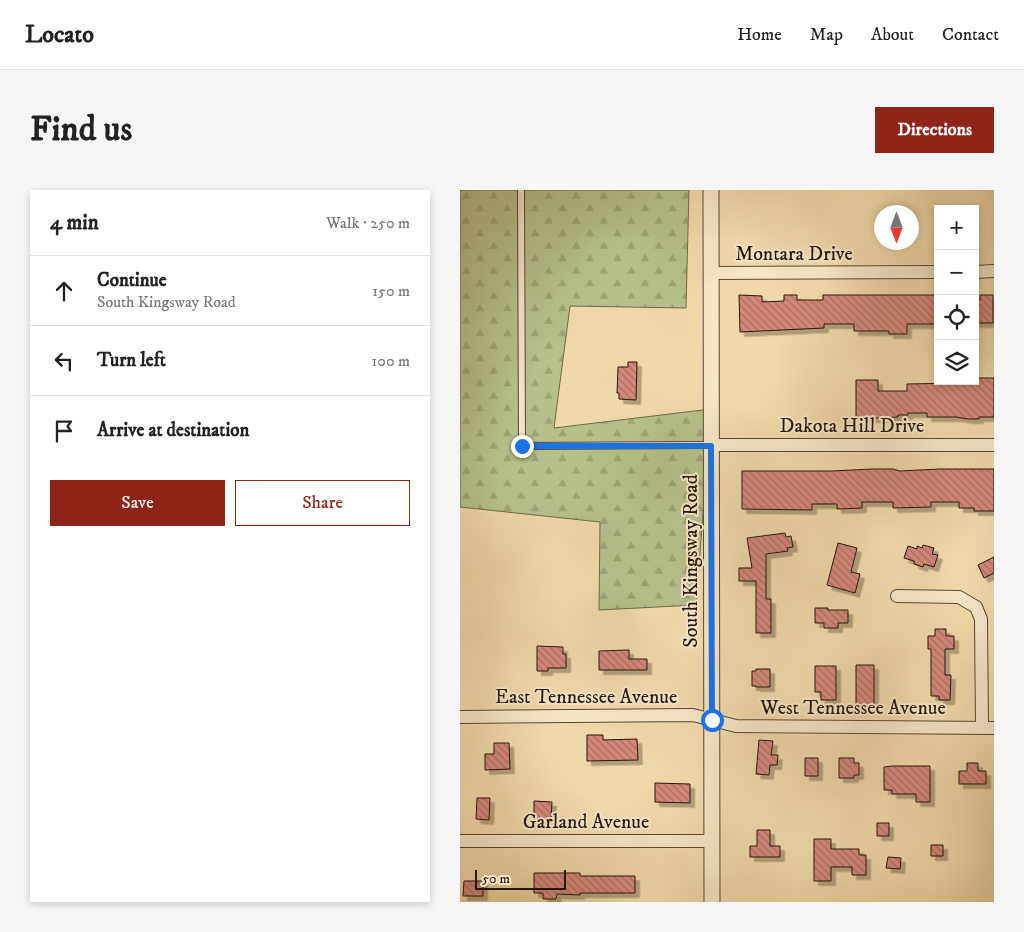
<!DOCTYPE html>
<html lang="en">
<head>
<meta charset="utf-8">
<style>
  :root { --surface:#fff; --page:#f6f6f6; --text:#222; --muted:#767676; --line:#e0e0e0; --accent:#8f2418 }
  body { margin:0; font-family:"IM FELL DW Pica",serif; background:var(--page); color:var(--text) }
  .controls { position:absolute; right:15px; top:15px; display:grid; overflow:hidden; border-radius:0px; box-shadow:0 2px 8px #0003 }
  .controls button { width:45px; height:45px; display:grid; place-items:center; padding:0; border:0; border-bottom:1px solid var(--line); background:var(--surface); color:var(--text); font:25px sans-serif }
  .compass { position:absolute; left:414px; top:15px; width:45px; height:45px; border-radius:50%; background:var(--surface); box-shadow:0 2px 8px #0003; rotate:180deg }
  .scale { position:absolute; left:15px; bottom:12px; width:91px; box-sizing:border-box; padding-left:5px; border:2px solid #25170d; border-top:0; font-size:14px; line-height:18px; white-space:nowrap; color:#25170d; -webkit-text-stroke:4px #f5e6c7; paint-order:stroke }
  .stop { position:absolute; width:15px; height:15px; margin:-11px; border:4px solid #1a73e8; border-radius:50%; background:#fff }
  .stop.end { background:#1a73e8; border-color:#fff; box-shadow:0 1px 5px #0008 }
  .list { margin:0; padding:0; list-style:none }
  h2 { display:flex; justify-content:space-between; align-items:center; height:65px; margin:0; padding:0 20px; font-size:21px }
  h2 small { font-size:16px; font-weight:400; color:var(--muted) }
  .list li { display:grid; grid-template-columns:32px 1fr auto; gap:15px; align-items:center; box-sizing:border-box; height:70px; padding:0 20px; border-top:1px solid var(--line) }
  .list b { display:block; font-size:19px; white-space:nowrap }
  .list p { margin:0; font-size:16px; white-space:nowrap; color:var(--muted) }
  .list em { font-size:16px; font-style:normal; color:var(--muted) }
  .actions { display:flex; gap:10px; padding:15px 20px }
  .actions a { flex:1; padding:11px 0; border:1px solid var(--accent); border-radius:0px; text-align:center; font-size:18px; color:var(--accent) }
  .actions .main { background:var(--accent); color:#fff }
  .icon { flex:none; width:28px; height:28px; fill:none; stroke:currentColor; stroke-width:2; stroke-linecap:round; stroke-linejoin:round }
  .map { position:relative; flex:none; width:534px; height:712px; overflow:hidden; border-radius:0px }
  header { display:flex; align-items:center; gap:30px; box-sizing:border-box; height:70px; padding:0 25px; background:var(--surface); border-bottom:1px solid var(--line) }
  header strong { font-size:24px }
  nav { display:flex; gap:28px; margin-inline-start:auto; font-size:18px }
  .intro { display:flex; align-items:center; justify-content:space-between; box-sizing:border-box; height:120px; padding:0 30px }
  h1 { margin:0; font-size:35px }
  .button { padding:12px 22px; border-radius:0px; background:var(--accent); color:#fff; font-size:18px; font-weight:700 }
  main { display:flex; gap:30px; padding:0 30px }
  aside { flex:1; background:var(--surface); border-radius:0px; box-shadow:0 2px 8px #0003 }
  .map>svg:first-child { display:block }
  .forest { fill:url(#forest-firs); stroke:#6d6c4c }
  .building { fill:url(#building-back-hatch); stroke:#25170d; filter:url(#shadow) }
  .lines { fill:none; stroke-linecap:round; stroke-linejoin:round }
  .service-casing { stroke:#584834; stroke-width:8 }
  .minor-casing { stroke:#584834; stroke-width:14 }
  .tertiary-casing { stroke:#584834; stroke-width:17 }
  .service { stroke:#f5e6c7; stroke-width:6 }
  .minor { stroke:#f5e6c7; stroke-width:12 }
  .tertiary { stroke:#f5e6c7; stroke-width:15 }
  .route { stroke:#1a73e8; stroke-width:6 }
  .labels { text-anchor:middle; dominant-baseline:central; stroke-width:4; stroke-linejoin:round; paint-order:stroke }
  .street-label { font-size:20px; fill:#25170d; stroke:#f5e6c7 }
</style>
</head>
<body>
<header>
<strong>Locato</strong>
<nav><a>Home</a><a>Map</a><a>About</a><a>Contact</a></nav>
</header>
<div class="intro"><h1>Find us</h1><a class="button">Directions</a></div>
<main>
<aside>
<h2>4 min<small>Walk · 250 m</small></h2>
<ul class="list">
<li><svg class="icon" aria-label="ahead" viewBox="0 0 24 24"><path d="M12 20V5M6 11l6-6 6 6"/></svg><div><b>Continue</b><p>South Kingsway Road</p></div><em>150 m</em></li>
<li><svg class="icon" aria-label="left" viewBox="0 0 24 24"><path d="M17 20v-9H6M10 6l-5 5 5 5"/></svg><div><b>Turn left</b></div><em>100 m</em></li>
<li><svg class="icon" aria-label="arrive" viewBox="0 0 24 24"><path d="M6 21V4h12l-3 4 3 4H6"/></svg><div><b>Arrive at destination</b></div></li>
</ul>
<div class="actions"><a class="main">Save</a><a>Share</a></div>
</aside>
<div class="map">
<svg width="534" height="712" viewBox="0 0 534 712">
  <defs>
    <pattern id="forest-firs" width="22" height="20" patternUnits="userSpaceOnUse" patternTransform="scale(1.25)"><rect width="22" height="20" fill="#b5c08b"/><path d="M5 1l3.5 6h-7zM16 11l3.5 6h-7z" fill="#9ca477"/></pattern>
    <pattern id="building-back-hatch" width="6" height="6" patternUnits="userSpaceOnUse" patternTransform="scale(1.25)"><rect width="6" height="6" fill="#d4887a"/><path d="M-1 5l2 2M0 0l6 6M5-1l2 2" fill="none" stroke="#ac6e62"/></pattern>
    <filter id="shadow"><feDropShadow dx="4.5" dy="4.5" stdDeviation="0" flood-color="#0004"/></filter>
  </defs>
  <rect width="100%" height="100%" fill="#f0d9a9"/>
  <filter id="stains"><feTurbulence type="fractalNoise" baseFrequency=".004" numOctaves="4"/><feColorMatrix values="0 0 0 0 .2 0 0 0 0 .09 0 0 0 0 .02 0 0 0 .5 -.17"/></filter>
  <radialGradient id="worn" r=".72"><stop offset=".6" stop-color="#630" stop-opacity="0"/><stop offset="1" stop-color="#630" stop-opacity=".3"/></radialGradient>
  <path class="forest" d="M0 0H229L226 118 110 116 94 238 251 219 236 415 139 420 140 332 0 317Z"/>
  <path class="building" d="M279 105 302 106V112L324 111V105H337V110H363V105H478V134H447V144H429V141H394V134H364V138L280 142Z
    M520 105H533V133H515V110H520Z
    M168 172H177L176 210 159 209V203H157L158 177H168Z
    M515 188H534V227H519V229H508L496 227H467V223H448V225H438V227L396 229V190H418V201H447V194L496 193V191H515Z
    M412 279H433L440 281 479 279H534V321H514V318H499V312H471V317L433 318V312H402V318L377 319V314H352V320L282 319V281H372Z
    M325 343 326 347 331 346 333 357 327 358 328 361 306 364V409H311V443H296V391H279V378H292L287 348Z
    M378 353 397 358 391 382 400 384 395 403 367 395Z
    M463 355 474 358 472 364 478 365 474 377 464 374 463 377 454 374V371L444 368 448 356 457 359V356L462 358Z
    M534 367V383L524 388 518 375Z
    M355 418H368V420H388V433H378V438H364V433H355Z
    M475 439H486V446H494V459H485V485H491L490 510H479V506H471V459H468V446H475Z
    M77 456 103 457V464H106V478H88V481H77Z
    M169 460V469H187V480H139V461Z
    M396 475H414V517L396 518Z
    M355 476H376V510H361V502H355Z
    M296 479H310V497H296V496H292V481H296Z
    M127 545H143V550L177 549 178 570 127 571Z
    M299 550 313 551 311 565H318L317 575H310L309 585 296 584Z
    M34 553H49L50 579 25 580V564H34Z
    M345 568H358V586H345Z
    M379 568H394V573H399V585H394V588H379Z
    M507 573H518V581H526V594H499V581H507Z
    M432 576H470V612H456V604H432V600H424V577Z
    M195 593 230 594V613L195 612Z
    M17 608H30L29 630 16 629Z
    M74 611 92 612 91 629H74Z
    M417 633H429V646H417Z
    M297 640H310V656H320V667H290V656H297Z
    M354 649H371V659H399V665H406V685H392V677H371V691H354Z
    M471 655H483V666H471Z
    M428 667 441 668 440 679 426 678Z
    M74 683H120V686H175V703H120V705L97 704 96 709H83V703H74Z
    M4 691H23V706H3Z"/>
  <g class="lines">
    <defs>
      <path id="service" d="M61 0 62 256 251 255"/>
      <path id="minor" d="M515 82 534 81
        M250 83 478 82
        M251 255H534
        M437 406 499 407 516 417 521 429 522 538
        M0 527 233 525 276 536 534 538
        M0 651H252"/>
      <path id="tertiary" d="M251 0 252 712"/>
    </defs>
    <use href="#service" class="service-casing"/>
    <use href="#minor" class="minor-casing"/>
    <use href="#tertiary" class="tertiary-casing"/>
    <use href="#service" class="service"/>
    <use href="#minor" class="minor"/>
    <use href="#tertiary" class="tertiary"/>
  </g>
  <g class="lines">
    <path class="route" d="M62 256H251L252 530"/>
  </g>
  <g class="labels">
    <g class="street-label">
      <text x="334" y="64">Montara Drive</text>
      <text x="392" y="236">Dakota Hill Drive</text>
      <text transform="translate(231 371) rotate(-90)">South Kingsway Road</text>
      <text x="126" y="507">East Tennessee Avenue</text>
      <text x="393" y="518">West Tennessee Avenue</text>
      <text x="126" y="632">Garland Avenue</text>
    </g>
  </g>
  <rect width="100%" height="100%" filter="url(#stains)"/>
  <rect width="100%" height="100%" fill="url(#worn)"/>
</svg>
<div class="controls">
<button>+</button>
<button>−</button>
<button><svg class="icon" aria-label="locate" viewBox="0 0 24 24"><circle cx="12" cy="12" r="6"/><path d="M12 2v4M12 18v4M2 12h4M18 12h4"/></svg></button>
<button><svg class="icon" aria-label="layers" viewBox="0 0 24 24"><path d="M12 4l9 5-9 5-9-5zM3 14l9 5 9-5"/></svg></button>
</div>
<svg class="compass" viewBox="-18 -18 36 36"><path d="M0-13l5 13h-10z" fill="#e53935"/><path d="M0 13l5-13h-10z" fill="#767676"/></svg>
<div class="scale">50 m</div>
<div class="stop" style="left:252px;top:530px"></div>
<div class="stop end" style="left:62px;top:256px"></div>
</div>
</main>
</body>
</html>
